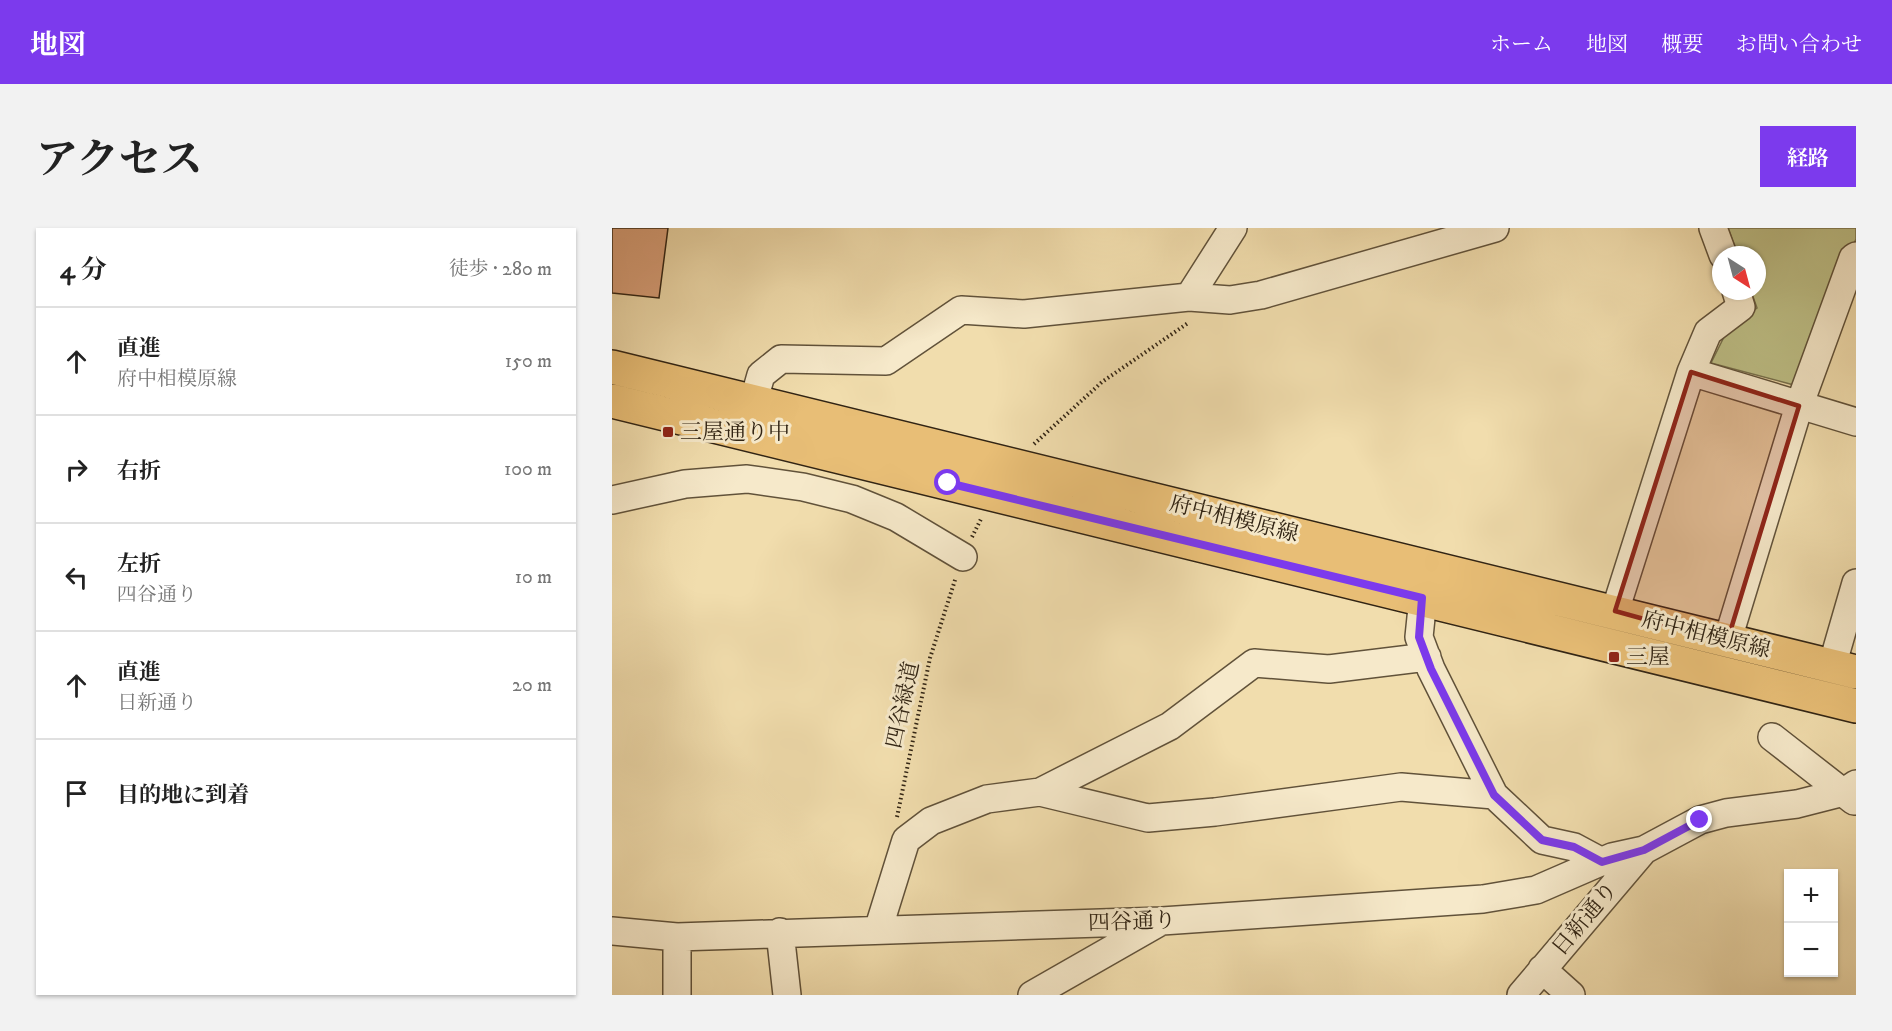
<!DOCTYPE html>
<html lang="ja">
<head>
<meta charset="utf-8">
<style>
  :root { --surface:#fff; --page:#f2f2f2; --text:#222; --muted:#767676; --line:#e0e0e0; --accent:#7c3aed }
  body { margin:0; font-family:"IM FELL DW Pica","Noto Serif JP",serif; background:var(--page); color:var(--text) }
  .controls { position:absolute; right:18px; bottom:18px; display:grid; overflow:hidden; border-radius:0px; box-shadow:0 2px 4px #0004 }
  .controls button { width:54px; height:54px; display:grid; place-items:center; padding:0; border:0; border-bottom:2px solid var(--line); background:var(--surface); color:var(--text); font:30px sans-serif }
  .compass { position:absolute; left:1100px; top:18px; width:54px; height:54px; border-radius:50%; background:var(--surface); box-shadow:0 2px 4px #0004; rotate:144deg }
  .stop { position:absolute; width:18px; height:18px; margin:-14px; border:4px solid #7c3aed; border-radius:50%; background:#fff }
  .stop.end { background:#7c3aed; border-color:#fff; box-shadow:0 2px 6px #0008 }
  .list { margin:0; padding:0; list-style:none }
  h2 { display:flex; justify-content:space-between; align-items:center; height:78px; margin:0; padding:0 24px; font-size:26px }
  h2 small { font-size:20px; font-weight:400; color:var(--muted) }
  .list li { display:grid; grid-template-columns:39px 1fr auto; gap:18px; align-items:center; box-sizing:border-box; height:108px; padding:0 24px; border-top:2px solid var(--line) }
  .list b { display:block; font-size:22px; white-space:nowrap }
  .list p { margin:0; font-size:20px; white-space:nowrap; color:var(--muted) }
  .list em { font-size:20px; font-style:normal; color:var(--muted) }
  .icon { flex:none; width:33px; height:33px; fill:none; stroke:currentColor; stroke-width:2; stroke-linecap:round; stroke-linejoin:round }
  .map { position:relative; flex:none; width:1244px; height:767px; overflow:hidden; border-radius:0px }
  header { display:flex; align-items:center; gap:36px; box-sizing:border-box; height:84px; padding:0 30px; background:var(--accent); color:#fff }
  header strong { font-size:28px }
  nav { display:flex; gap:33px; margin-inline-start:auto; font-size:21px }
  .intro { display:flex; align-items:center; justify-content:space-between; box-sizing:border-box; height:144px; padding:0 36px }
  h1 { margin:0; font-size:42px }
  .button { padding:15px 27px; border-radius:0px; background:var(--accent); color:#fff; font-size:21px; font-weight:700 }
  main { display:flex; gap:36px; padding:0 36px }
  aside { flex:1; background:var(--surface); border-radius:0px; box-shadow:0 2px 4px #0004 }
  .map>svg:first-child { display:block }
  .green { fill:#bec087; stroke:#78724e; stroke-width:1.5 }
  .building { fill:#daa17b; stroke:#312414; stroke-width:1.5 }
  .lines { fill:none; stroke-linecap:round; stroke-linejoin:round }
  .minor-casing { stroke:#61523a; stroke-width:30 }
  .major-casing { stroke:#312414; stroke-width:36 }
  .path { stroke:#312414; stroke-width:4; stroke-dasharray:1.5 3; stroke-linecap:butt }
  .minor { stroke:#f6e9ca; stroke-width:27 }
  .major { stroke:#e8be76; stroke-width:33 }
  .route { stroke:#7c3aed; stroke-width:8 }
  .marked { fill:#8f2418; fill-opacity:0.2; stroke:#8f2418; stroke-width:4.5; stroke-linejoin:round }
  .poi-dot { fill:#8f2418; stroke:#f6e9ca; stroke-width:2 }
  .labels { text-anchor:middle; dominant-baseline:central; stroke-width:6; stroke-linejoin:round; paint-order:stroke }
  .poi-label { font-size:22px; fill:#312414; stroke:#f6e9ca; text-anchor:start }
  .street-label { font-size:22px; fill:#312414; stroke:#f6e9ca }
</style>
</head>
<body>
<header>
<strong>地図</strong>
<nav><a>ホーム</a><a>地図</a><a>概要</a><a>お問い合わせ</a></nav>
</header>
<div class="intro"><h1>アクセス</h1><a class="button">経路</a></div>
<main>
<aside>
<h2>4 分<small>徒歩 · 280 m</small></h2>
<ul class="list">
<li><svg class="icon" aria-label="ahead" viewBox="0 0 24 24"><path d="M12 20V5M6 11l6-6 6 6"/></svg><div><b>直進</b><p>府中相模原線</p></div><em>150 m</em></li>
<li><svg class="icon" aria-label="right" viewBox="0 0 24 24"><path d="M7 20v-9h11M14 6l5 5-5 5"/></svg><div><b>右折</b></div><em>100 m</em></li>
<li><svg class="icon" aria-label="left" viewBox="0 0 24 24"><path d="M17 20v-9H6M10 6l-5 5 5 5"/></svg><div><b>左折</b><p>四谷通り</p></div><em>10 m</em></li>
<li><svg class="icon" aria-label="ahead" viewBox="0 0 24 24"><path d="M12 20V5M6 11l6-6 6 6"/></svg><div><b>直進</b><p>日新通り</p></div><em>20 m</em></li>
<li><svg class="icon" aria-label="arrive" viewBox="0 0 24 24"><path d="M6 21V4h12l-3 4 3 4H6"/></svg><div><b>目的地に到着</b></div></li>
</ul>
</aside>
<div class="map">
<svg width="1244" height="767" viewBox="0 0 1244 767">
  <rect width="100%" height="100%" fill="#f1ddad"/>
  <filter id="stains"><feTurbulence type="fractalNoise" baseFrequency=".00333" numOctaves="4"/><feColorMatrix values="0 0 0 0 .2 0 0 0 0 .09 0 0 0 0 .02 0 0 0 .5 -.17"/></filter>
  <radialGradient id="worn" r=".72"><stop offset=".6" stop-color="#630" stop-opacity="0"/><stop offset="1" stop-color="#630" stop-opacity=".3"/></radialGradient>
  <path class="green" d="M1116 0H1244V11L1182 157 1099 135 1115 103 1145 80 1139 63H1145V27H1126Z"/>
  <path class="building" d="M0 0H56L47 70 0 65Z"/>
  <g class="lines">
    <defs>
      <path id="minor" d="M1101 0 1111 27
        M577 69 621 0
        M1079 144 1096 104 1129 79 1124 63
        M136 193 149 147 169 131 274 133 349 82 412 86 577 69 618 72 649 67 883 0
        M0 272 73 256 135 251 191 259 240 271 284 289 351 329
        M811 370 807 409 819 441 882 567 930 612 962 619 990 634
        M1003 383 1079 144 1244 194
        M1115 414 1187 178 1241 30 1244 28
        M1220 438 1244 355
        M1160 509 1242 573
        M428 564 558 498 642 435 717 441 815 429
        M266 702 294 612 319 593 375 571 428 564 536 590 603 584 789 559 882 567
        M0 703 65 709 550 693 871 671 924 662 1000 629 1032 622
        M168 704 175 767
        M930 741 959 767
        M65 767V709
        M420 767 546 695
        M909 767 1032 622 1088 592 1114 585 1185 576 1232 564 1244 556"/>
      <path id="major" d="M0 139 1244 444
        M0 173 1244 478"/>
    </defs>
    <use href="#minor" class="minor-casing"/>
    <use href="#major" class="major-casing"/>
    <path class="path" d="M422 216 490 154 576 95
      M360 309 369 291
      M285 589 318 430 344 349"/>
    <use href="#minor" class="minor"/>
    <use href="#major" class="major"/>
  </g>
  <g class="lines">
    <path class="route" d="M336 255 810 370 807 409 819 441 882 567 930 612 962 619 990 634 1032 622 1088 592"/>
  </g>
  <path class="marked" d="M1079 144 1187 178 1115 414 1003 383Z"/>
  <g class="poi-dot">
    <rect x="50" y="198" width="12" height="12" rx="3"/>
    <rect x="996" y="423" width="12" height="12" rx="3"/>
  </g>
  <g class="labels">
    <g class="poi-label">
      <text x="68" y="204">三屋通り中</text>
      <text x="1014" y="429">三屋</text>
    </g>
    <g class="street-label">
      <text transform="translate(622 291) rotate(14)">府中相模原線</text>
      <text transform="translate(1094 407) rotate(14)">府中相模原線</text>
      <text transform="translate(291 477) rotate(-78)">四谷緑道</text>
      <text transform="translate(973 691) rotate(-50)">日新通り</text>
      <text transform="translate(520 694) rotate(-2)">四谷通り</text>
    </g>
  </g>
  <rect width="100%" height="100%" filter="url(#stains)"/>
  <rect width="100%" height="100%" fill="url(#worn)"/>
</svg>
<div class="controls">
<button>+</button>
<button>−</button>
</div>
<svg class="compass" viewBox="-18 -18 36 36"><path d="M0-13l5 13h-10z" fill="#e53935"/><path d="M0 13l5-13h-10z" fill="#767676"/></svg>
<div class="stop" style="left:336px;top:255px"></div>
<div class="stop end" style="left:1088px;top:592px"></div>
</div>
</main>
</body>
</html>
